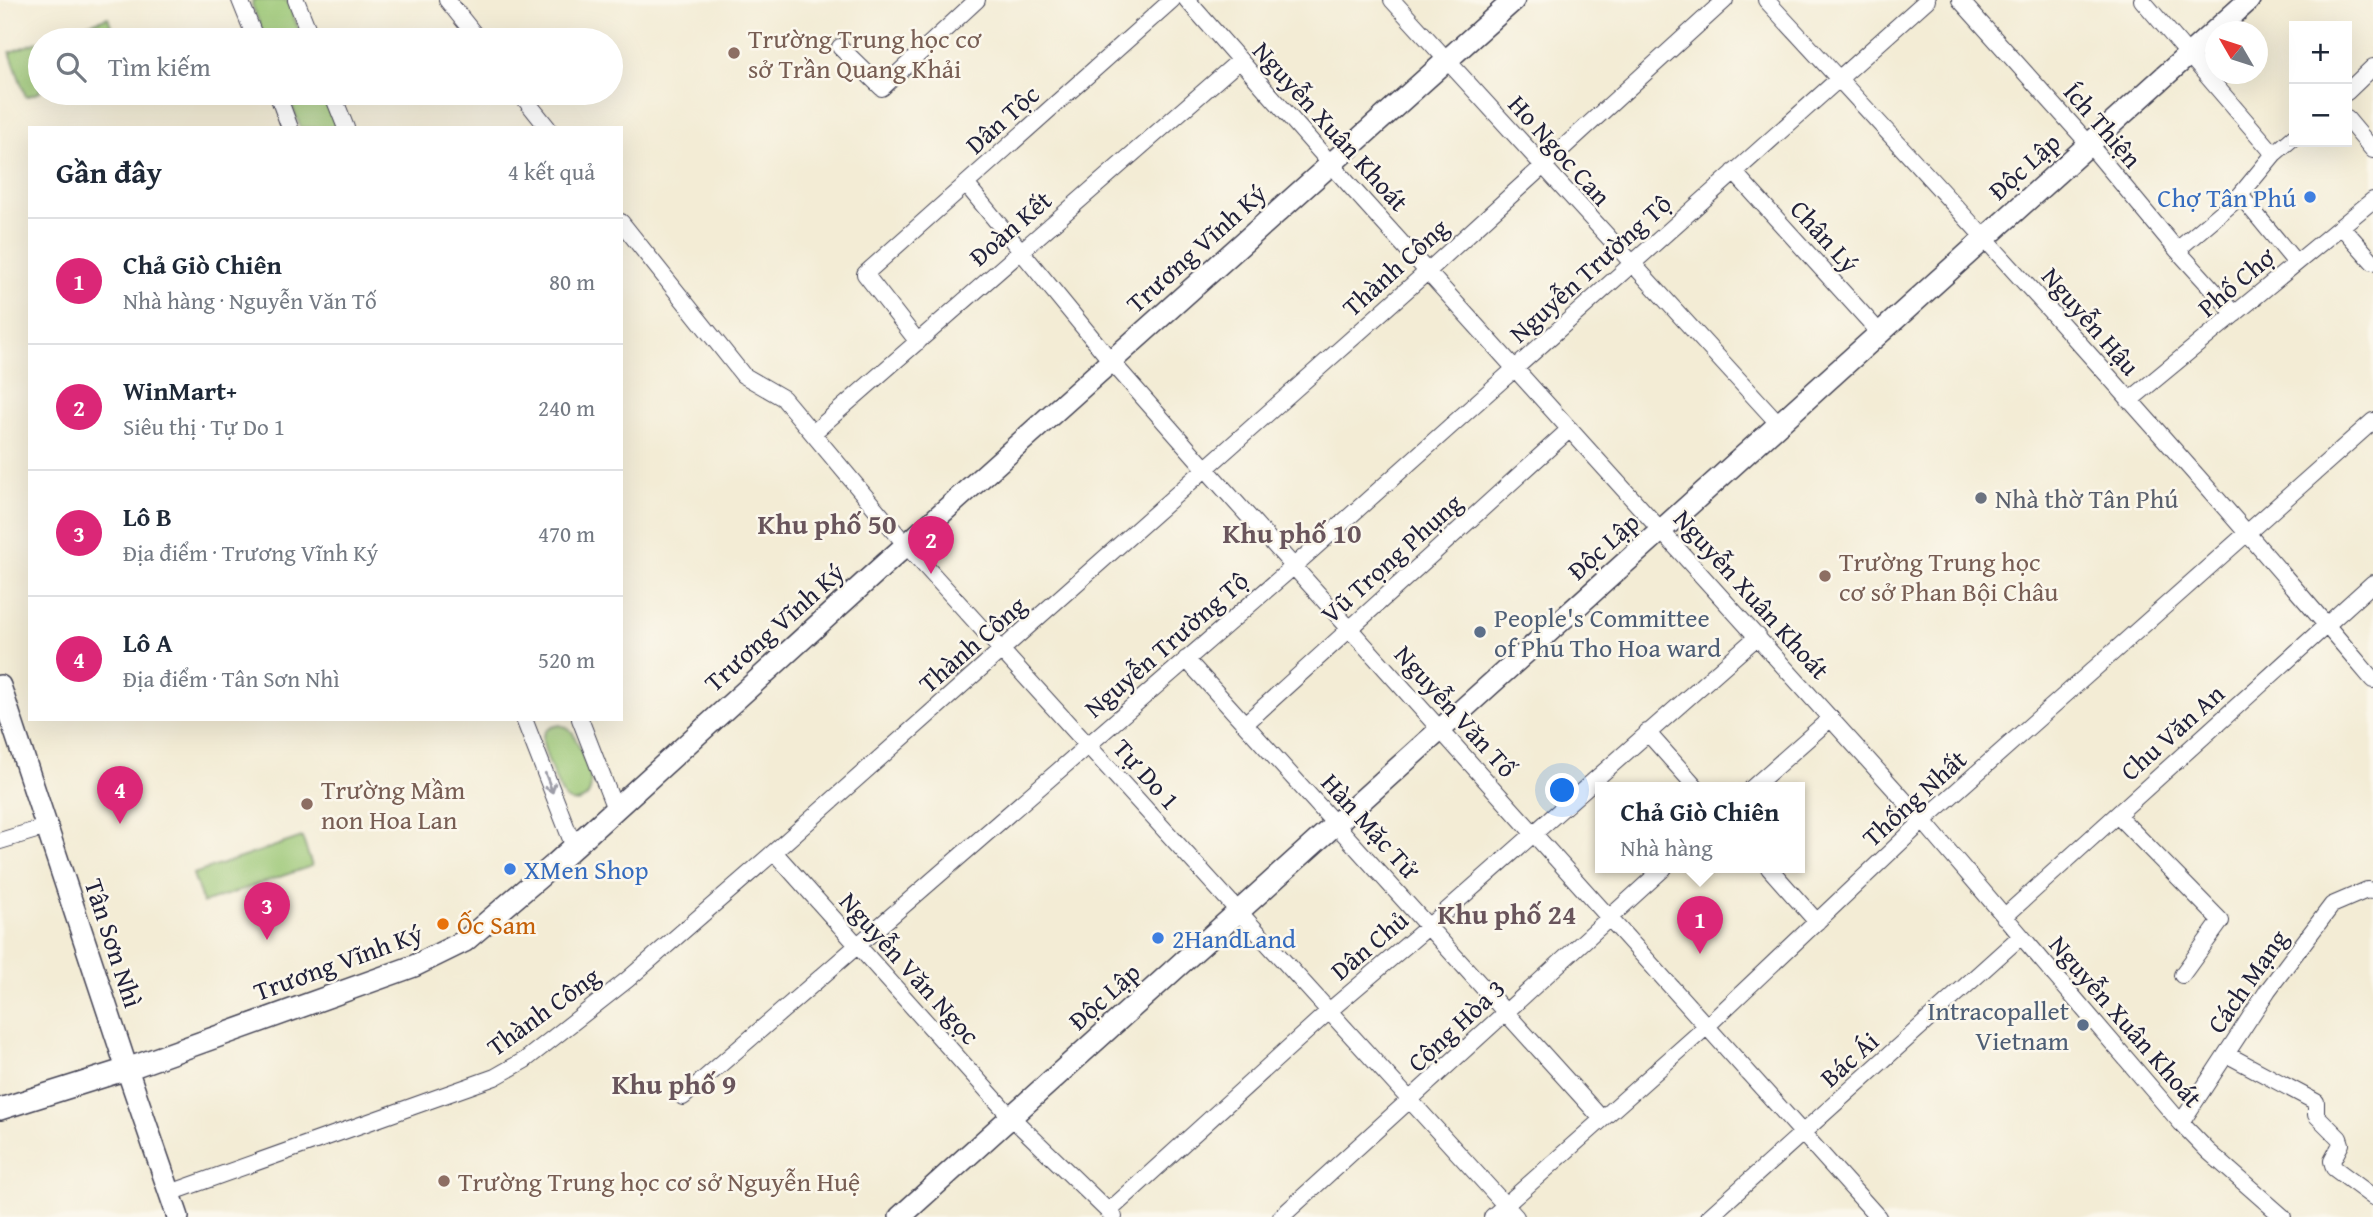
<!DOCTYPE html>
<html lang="vi">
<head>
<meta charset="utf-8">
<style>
  :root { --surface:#fff; --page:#f2f2f3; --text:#1f2937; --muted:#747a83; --line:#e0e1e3; --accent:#db2777 }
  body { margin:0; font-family:"Gentium Book Plus",serif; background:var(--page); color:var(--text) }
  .controls { position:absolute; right:21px; top:21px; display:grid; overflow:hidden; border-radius:0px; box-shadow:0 7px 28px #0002 }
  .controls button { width:63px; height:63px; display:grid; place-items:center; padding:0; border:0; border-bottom:2px solid var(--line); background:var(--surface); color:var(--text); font:35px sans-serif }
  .compass { position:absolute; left:2205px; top:21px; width:63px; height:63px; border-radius:50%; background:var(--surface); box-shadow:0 7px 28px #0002; rotate:309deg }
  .you { position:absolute; left:1563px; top:791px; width:24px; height:24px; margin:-18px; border:5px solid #fff; border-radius:50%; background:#1a73e8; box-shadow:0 0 0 10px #1a73e833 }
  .badge { display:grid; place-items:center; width:46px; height:46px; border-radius:50%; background:var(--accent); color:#fff; font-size:23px; font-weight:700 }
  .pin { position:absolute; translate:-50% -58px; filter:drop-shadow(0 2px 4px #0008) }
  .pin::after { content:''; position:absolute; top:37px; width:24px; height:21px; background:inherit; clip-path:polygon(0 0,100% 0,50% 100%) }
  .popup { position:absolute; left:1595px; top:782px; width:210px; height:91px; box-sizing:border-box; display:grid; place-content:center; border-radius:0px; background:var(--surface); filter:drop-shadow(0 2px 5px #0005); font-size:23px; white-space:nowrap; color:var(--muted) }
  .popup b { font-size:26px; color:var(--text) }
  .popup::after { content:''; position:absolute; left:50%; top:100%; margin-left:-14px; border:14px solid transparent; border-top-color:var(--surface) }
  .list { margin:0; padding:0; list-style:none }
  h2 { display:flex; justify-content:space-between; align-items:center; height:91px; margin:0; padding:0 28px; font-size:30px }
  h2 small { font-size:23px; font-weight:400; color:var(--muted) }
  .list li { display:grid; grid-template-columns:46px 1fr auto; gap:21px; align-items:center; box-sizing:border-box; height:126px; padding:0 28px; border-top:2px solid var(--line) }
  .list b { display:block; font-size:26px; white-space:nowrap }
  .list p { margin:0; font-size:23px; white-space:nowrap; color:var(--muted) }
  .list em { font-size:23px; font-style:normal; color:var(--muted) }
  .icon { flex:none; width:38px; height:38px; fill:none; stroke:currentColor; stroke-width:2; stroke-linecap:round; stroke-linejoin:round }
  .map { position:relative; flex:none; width:2373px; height:1217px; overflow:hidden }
  .search { position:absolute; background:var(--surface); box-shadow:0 7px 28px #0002; left:28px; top:28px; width:595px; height:77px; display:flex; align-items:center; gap:18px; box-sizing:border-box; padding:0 24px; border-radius:38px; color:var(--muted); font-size:26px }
  .panel { position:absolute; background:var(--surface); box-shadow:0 7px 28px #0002; left:28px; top:126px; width:595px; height:595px; border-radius:0px }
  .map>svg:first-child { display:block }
  .green { fill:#9ac673; stroke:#5e7457; stroke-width:2 }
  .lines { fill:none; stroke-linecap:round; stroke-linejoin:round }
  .street-casing { stroke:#414052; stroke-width:18 }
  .secondary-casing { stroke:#414052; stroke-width:24 }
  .street { stroke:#fff; stroke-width:16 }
  .secondary { stroke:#fff; stroke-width:21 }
  .oneway { stroke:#9c9ca7 }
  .education-dot { fill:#8d6e63; stroke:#fbf7ec; stroke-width:2.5 }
  .shop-dot { fill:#3f7fe0; stroke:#fbf7ec; stroke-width:2.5 }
  .worship-dot { fill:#6b7280; stroke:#fbf7ec; stroke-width:2.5 }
  .service-dot { fill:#5c6f8a; stroke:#fbf7ec; stroke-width:2.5 }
  .food-dot { fill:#e8710a; stroke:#fbf7ec; stroke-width:2.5 }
  .labels { text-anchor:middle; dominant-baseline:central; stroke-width:5; stroke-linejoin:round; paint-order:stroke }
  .education-label { font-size:26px; fill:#785e54; stroke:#fbf7ec; text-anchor:start }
  .street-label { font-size:26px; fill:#22223b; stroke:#fbf7ec }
  .shop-label { font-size:26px; fill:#366cbe; stroke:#fbf7ec; text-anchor:start }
  .worship-label { font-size:26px; fill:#5b616d; stroke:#fbf7ec; text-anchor:start }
  .service-label { font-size:26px; fill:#4e5e75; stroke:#fbf7ec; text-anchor:start }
  .food-label { font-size:26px; fill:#c56008; stroke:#fbf7ec; text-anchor:start }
  .neighbourhood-label { font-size:28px; font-weight:bold; fill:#69555c; stroke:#fbf7ec }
</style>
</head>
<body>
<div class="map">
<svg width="2373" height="1217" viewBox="0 0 2373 1217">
  <rect width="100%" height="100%" fill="#fbf7ec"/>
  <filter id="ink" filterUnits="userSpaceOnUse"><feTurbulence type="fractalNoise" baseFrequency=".0143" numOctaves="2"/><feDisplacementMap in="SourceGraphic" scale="14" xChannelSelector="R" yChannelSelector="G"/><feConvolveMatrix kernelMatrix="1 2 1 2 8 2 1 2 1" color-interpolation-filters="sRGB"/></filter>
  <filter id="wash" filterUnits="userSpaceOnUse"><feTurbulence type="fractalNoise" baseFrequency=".00686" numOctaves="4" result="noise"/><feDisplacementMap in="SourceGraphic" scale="28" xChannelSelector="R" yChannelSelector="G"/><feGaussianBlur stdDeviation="1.57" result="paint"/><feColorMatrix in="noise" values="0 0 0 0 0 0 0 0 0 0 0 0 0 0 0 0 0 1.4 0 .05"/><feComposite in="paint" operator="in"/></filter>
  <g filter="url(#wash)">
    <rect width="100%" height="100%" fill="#f3ecd5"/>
    <path class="green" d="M253 0H287L303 40H266L252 5Z
      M108 17 116 40H42Z
      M40 41V92L26 97 10 52Z
      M287 93H323L337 128H301Z
      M560 725 568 728 573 733C579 749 605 793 580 801 575 803 569 802 565 798 559 791 540 744 543 736 545 729 553 726 560 725Z
      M302 837 312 866 203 903 193 874Z"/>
  </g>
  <g filter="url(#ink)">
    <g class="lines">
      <defs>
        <path id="street" d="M240 0 256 40
          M296 0 312 40
          M447 0 479 40
          M1187 0 1352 188 1923 821 2181 1123 2208 1151 2283 1217
          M1392 0 1779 424
          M1766 0C1972 223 2177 448 2373 680
          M1960 0 2089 144 2177 250 2235 314
          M2142 0 2274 154
          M840 47 882 88 977 0
          M2347 92 2373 67
          M277 93 290 128
          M332 93 346 128
          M520 93 548 128
          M2347 119 2373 150
          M1734 172 1880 333
          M966 184 1111 361 1206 469 1878 1217
          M2240 195 2296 263
          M621 222 743 375 783 398 906 545 1516 1217
          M2341 226 2373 262
          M2177 250 2236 200 2274 154 2294 137
          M918 342 865 274 1172 0
          M2129 401 2373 200
          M813 433 1240 60
          M1186 659 1602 1119
          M524 719 574 847
          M580 719 615 809
          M1245 724 1570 429
          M1647 732 1697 788
          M1752 788 1831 718
          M2117 815 2221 921 2182 975
          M0 841 46 827
          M774 852 1011 1117 1114 1217
          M1769 868 1817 922
          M2004 917 2373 583
          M2226 1054 2316 1102V1115L2339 1138 2341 1144 2332 1161 2334 1168 2373 1197
          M683 1097 1293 567 1927 0
          M2181 1123 2268 990 2332 905 2367 890 2373 891
          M170 1193 495 1077 525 1060 627 980 774 852 1428 271 1725 0
          M1109 1211 1329 1011 1429 926 1758 636
          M1281 1217 1664 868
          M1492 1217 1706 1027 1923 821 2373 421
          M1709 1217 2021 936"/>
        <path id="secondary" d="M0 686 127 1069 178 1217
          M0 1109 127 1069 414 966 465 941 555 864 885 564 1514 0
          M900 1217 2249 0"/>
      </defs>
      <use href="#street" class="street-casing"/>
      <use href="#secondary" class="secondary-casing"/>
      <use href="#street" class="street"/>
      <use href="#secondary" class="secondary"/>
    </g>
    <defs><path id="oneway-shaft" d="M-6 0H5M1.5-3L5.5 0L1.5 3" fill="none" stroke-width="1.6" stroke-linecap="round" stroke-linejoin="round" transform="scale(1.75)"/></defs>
    <use class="oneway" href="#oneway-shaft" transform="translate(549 783) rotate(69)"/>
  </g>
  <g class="education-dot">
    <circle cx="734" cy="53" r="7"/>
    <circle cx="1825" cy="576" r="7"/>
    <circle cx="307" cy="804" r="7"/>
    <circle cx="444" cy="1181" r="7"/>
  </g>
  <g class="shop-dot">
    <circle cx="2310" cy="197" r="7"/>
    <circle cx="510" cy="869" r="7"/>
    <circle cx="1158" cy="938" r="7"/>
  </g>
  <circle class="worship-dot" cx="1981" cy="498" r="7"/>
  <g class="service-dot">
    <circle cx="1480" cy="632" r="7"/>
    <circle cx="2083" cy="1025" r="7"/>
  </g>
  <circle class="food-dot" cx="443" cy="924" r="7"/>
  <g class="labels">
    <g class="education-label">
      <text x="748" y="38">Trường Trung học cơ<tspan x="748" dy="30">sở Trần Quang Khải</tspan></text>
      <text x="1839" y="561">Trường Trung học<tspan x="1839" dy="30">cơ sở Phan Bội Châu</tspan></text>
      <text x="321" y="789">Trường Mầm<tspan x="321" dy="30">non Hoa Lan</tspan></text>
      <text x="458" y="1181">Trường Trung học cơ sở Nguyễn Huệ</text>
    </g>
    <g class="street-label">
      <text transform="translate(1002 119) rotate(-42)">Dân Tộc</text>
      <text transform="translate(2103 125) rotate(49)">Ích Thiện</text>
      <text transform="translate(1331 126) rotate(48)">Nguyễn Xuân Khoát</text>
      <text transform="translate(1560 150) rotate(48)">Ho Ngoc Can</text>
      <text transform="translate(2024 166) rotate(-42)">Độc Lập</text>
      <text transform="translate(1010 228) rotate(-41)">Đoàn Kết</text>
      <text transform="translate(1825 236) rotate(48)">Chân Lý</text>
      <text transform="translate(1196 248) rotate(-42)">Trương Vĩnh Ký</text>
      <text transform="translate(1395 267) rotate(-42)">Thành Công</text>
      <text transform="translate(1590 268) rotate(-42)">Nguyễn Trường Tộ</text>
      <text transform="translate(2236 282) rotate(-40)">Phố Chợ</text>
      <text transform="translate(2091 321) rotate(49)">Nguyễn Hậu</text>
      <text transform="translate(1603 546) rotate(-42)">Độc Lập</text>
      <text transform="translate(1391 558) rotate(-42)">Vũ Trọng Phụng</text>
      <text transform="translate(1752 594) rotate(48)">Nguyễn Xuân Khoát</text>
      <text transform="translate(774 627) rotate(-42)">Trương Vĩnh Ký</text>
      <text transform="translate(972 644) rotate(-41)">Thành Công</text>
      <text transform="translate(1166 644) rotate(-41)">Nguyễn Trường Tộ</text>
      <text transform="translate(1456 711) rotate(48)">Nguyễn Văn Tố</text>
      <text transform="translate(2172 732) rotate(-42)">Chu Văn An</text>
      <text transform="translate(1147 774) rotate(48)">Tự Do 1</text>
      <text transform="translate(1914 798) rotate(-42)">Thống Nhất</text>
      <text transform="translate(1371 826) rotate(48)">Hàn Mặc Tử</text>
      <text transform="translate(114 943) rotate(72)">Tân Sơn Nhì</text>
      <text transform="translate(1369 945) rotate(-40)">Dân Chủ</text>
      <text transform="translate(338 962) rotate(-20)">Trương Vĩnh Ký</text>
      <text transform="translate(910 968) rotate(48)">Nguyễn Văn Ngọc</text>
      <text transform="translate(2247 981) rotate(-55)">Cách Mạng</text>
      <text transform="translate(1104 996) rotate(-42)">Độc Lập</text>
      <text transform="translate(543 1011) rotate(-36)">Thành Công</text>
      <text transform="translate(2126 1021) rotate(49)">Nguyễn Xuân Khoát</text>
      <text transform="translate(1456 1025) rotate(-43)">Cộng Hòa 3</text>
      <text transform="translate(1849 1059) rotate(-42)">Bác Ái</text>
    </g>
    <g class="shop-label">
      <text x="2296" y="197" text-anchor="end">Chợ Tân Phú</text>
      <text x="524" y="869">XMen Shop</text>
      <text x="1172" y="938">2HandLand</text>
    </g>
    <g class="worship-label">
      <text x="1995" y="498">Nhà thờ Tân Phú</text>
    </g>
    <g class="service-label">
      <text x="1494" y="617">People's Committee<tspan x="1494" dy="30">of Phu Tho Hoa ward</tspan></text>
      <text x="2069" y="1010" text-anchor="end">Intracopallet<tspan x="2069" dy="30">Vietnam</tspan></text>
    </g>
    <g class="food-label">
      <text x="457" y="924">Ốc Sam</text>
    </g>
    <g class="neighbourhood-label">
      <text x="827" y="523">Khu phố 50</text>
      <text x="1292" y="532">Khu phố 10</text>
      <text x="1507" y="913">Khu phố 24</text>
      <text x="674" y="1083">Khu phố 9</text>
    </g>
  </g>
</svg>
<div class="controls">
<button>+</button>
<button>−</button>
</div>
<svg class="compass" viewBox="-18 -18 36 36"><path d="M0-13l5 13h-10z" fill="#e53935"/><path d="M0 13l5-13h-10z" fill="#747a83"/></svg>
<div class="you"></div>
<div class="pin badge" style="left:1700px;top:954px">1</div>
<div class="popup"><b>Chả Giò Chiên</b>Nhà hàng</div>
<div class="pin badge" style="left:931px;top:574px">2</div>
<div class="pin badge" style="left:267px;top:940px">3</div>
<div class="pin badge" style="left:120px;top:824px">4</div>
<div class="search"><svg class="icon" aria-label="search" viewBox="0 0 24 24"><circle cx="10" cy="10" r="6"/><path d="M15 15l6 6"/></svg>Tìm kiếm</div>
<section class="panel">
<h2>Gần đây<small>4 kết quả</small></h2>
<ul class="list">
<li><span class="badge">1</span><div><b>Chả Giò Chiên</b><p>Nhà hàng · Nguyễn Văn Tố</p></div><em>80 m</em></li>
<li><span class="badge">2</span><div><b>WinMart+</b><p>Siêu thị · Tự Do 1</p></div><em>240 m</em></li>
<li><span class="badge">3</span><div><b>Lô B</b><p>Địa điểm · Trương Vĩnh Ký</p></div><em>470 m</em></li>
<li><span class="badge">4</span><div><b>Lô A</b><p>Địa điểm · Tân Sơn Nhì</p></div><em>520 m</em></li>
</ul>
</section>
</div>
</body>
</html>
